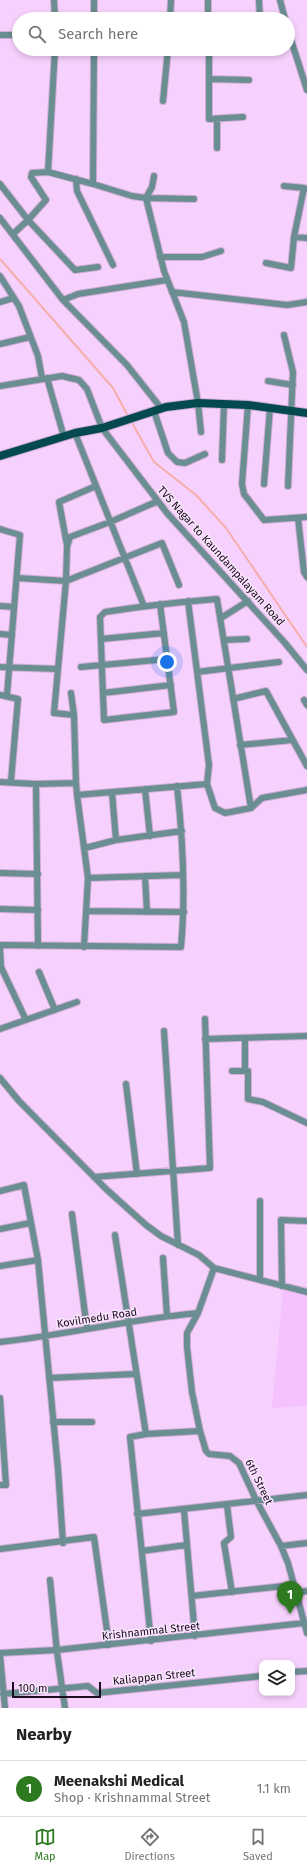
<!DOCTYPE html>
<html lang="en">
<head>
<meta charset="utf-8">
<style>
  :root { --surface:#fff; --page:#f2f2f2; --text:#222; --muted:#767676; --line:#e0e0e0; --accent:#2d7a21 }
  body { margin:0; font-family:"Fira Sans",sans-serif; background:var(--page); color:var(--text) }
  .controls { position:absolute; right:12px; bottom:12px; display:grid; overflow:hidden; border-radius:8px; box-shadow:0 2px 6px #0003 }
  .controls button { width:36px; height:36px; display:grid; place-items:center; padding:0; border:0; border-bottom:1px solid var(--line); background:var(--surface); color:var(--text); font:20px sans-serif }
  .scale { position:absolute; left:12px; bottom:10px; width:89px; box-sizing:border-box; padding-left:4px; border:2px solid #1c0c1f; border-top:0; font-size:11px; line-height:14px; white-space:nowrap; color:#1c0c1f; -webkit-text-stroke:3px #f9e6fc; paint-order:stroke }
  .you { position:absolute; left:167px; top:662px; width:14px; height:14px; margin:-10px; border:3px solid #fff; border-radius:50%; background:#1a73e8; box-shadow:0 0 0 6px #1a73e833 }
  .badge { display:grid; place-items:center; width:26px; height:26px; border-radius:50%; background:var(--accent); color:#fff; font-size:13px; font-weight:700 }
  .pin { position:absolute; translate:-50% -33px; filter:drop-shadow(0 1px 2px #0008) }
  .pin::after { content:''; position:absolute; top:21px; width:14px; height:12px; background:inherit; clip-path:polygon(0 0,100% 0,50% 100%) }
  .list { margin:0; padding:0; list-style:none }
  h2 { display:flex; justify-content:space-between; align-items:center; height:52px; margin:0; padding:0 16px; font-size:17px }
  h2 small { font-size:13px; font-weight:400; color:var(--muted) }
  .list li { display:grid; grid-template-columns:26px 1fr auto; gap:12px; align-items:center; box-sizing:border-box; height:56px; padding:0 16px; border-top:1px solid var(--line) }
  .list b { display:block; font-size:15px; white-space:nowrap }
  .list p { margin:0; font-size:13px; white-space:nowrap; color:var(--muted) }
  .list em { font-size:13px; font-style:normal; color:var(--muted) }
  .icon { flex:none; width:22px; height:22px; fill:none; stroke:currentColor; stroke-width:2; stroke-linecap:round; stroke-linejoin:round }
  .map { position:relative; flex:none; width:307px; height:1708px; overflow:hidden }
  .search { position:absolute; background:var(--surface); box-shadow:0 2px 6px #0003; left:12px; right:12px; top:12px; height:44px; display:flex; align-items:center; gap:10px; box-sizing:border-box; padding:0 14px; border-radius:22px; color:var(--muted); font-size:15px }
  .sheet { height:108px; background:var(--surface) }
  nav { display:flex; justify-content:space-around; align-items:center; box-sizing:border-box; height:56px; border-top:1px solid var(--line); background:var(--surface); font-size:11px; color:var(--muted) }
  nav a { display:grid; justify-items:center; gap:2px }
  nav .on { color:var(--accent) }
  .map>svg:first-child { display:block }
  .built { fill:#f5c1fe }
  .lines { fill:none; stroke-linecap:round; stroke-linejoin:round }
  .stream { stroke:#f6adab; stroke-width:2 }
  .minor-casing { stroke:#d0aed5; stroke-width:8 }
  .major-casing { stroke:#d0aed5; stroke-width:10 }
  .minor { stroke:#6a8e91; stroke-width:6 }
  .major { stroke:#04494d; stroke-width:8 }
  .labels { text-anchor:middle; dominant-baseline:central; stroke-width:3; stroke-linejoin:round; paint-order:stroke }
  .street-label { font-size:11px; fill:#1c0c1f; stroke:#f9e6fc }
</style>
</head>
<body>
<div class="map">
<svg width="307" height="1708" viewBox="0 0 307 1708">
  <rect width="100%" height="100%" fill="#f7d1fd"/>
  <path class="built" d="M283 1289 307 1295V1406L272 1408Z"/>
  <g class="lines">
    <path class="stream" d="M0 259 113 388 129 418
      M131 421 154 462 196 495 226 528 307 647"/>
    <defs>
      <path id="minor" d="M54 0 55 19
        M208 0V19
        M259 0 260 19
        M280 0 285 19
        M94 19V0
        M170 19 171 0
        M288 30 292 43H288
        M0 35H19
        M292 43 307 90
        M55 49 48 172 93 184
        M94 49 93 184 132 196 146 198 164 271 184 322 198 403 201 432
        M209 49V119L243 117
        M140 50 168 51
        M209 79 249 80
        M163 101 168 49
        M217 119V148
        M154 176 152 187 146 198 194 199
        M76 179 77 191 113 265
        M0 184 28 220 75 270 98 267
        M284 186 304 188
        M0 218 63 300 127 365 161 408
        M13 234 28 220 46 200 31 177 32 173 48 172
        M294 237 304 188 307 189
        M160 257H202L221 251
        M266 263 291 268 294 237 307 238
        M0 276 19 306 38 356 42 378
        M172 292 287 305 307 302
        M63 300 78 294 167 280
        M0 302 14 298
        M284 335 293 372 288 486
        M0 344 30 337
        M47 378 64 437
        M268 381 293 385
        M0 386 62 376 79 380 87 389 102 428 167 513 285 643 307 670
        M248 405 242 484 244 494 264 520 307 517
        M154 411 168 453 177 462 185 463 205 454
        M75 433 144 606
        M222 460 224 404
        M264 484 270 408
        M298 518 304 572 307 577
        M0 529 20 535 7 695
        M67 545 59 502 96 486
        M17 578 66 581 67 547 70 537 110 522 158 501
        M160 604 174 712 104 720 100 617 105 612C143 606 180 602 217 599L251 808
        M0 606 14 607
        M221 618 248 601
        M0 634 12 635
        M101 639 164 633
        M224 640 247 639
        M0 667 58 669
        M81 667 167 659
        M197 672 279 662
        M71 693 74 715 76 783
        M103 693 171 685
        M0 695 18 699 11 781
        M233 699 266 691 307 766
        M304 700 307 705
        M74 715 54 713 66 581 162 543 179 585
        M240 745 292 740
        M0 782 36 784 76 783 77 795 207 784 209 765 188 601
        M36 784 38 946
        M207 784 215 808 225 813 251 808 262 798 307 790
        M145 789 150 836
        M112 792 116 840
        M77 795 88 878 84 947
        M85 848 116 840 182 831
        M0 873 38 874
        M145 876 147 912
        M88 878 182 875
        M0 909 38 910
        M87 911 184 912
        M0 945 181 947C186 894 183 840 177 786
        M0 948 1 967 26 1020
        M39 972 55 1010
        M0 1029 77 1002
        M164 1031 178 1245
        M245 1038V1071
        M205 1039 307 1036
        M232 1071H248V1099L263 1102 307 1123
        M0 1078 19 1101 106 1189 146 1225 161 1236 199 1255 214 1268 307 1292
        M126 1084 137 1174
        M94 1177 210 1168 205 1019
        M0 1191 24 1185 38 1260 58 1469 63 1543
        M260 1201V1280
        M72 1214 87 1329
        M0 1229 30 1223
        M115 1235 146 1434 130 1437 151 1641
        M163 1258 167 1316
        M0 1266 38 1260
        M214 1268 198 1313 187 1333V1347L192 1392 200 1431 206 1451 209 1454 230 1456 239 1463 256 1500 281 1546 288 1563 307 1633
        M282 1286 281 1220 307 1221
        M0 1342C66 1335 131 1319 198 1313
        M49 1378 135 1374
        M0 1398 6 1485H0
        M53 1422H92
        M146 1434 200 1431
        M227 1505 231 1537 224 1543 232 1592
        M184 1510 195 1636
        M137 1514 307 1495
        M281 1546 307 1543
        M0 1549 94 1537 109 1645
        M142 1551 186 1545
        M50 1580 57 1652 65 1708
        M295 1593 307 1591
        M192 1596 293 1585
        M0 1653 57 1650 304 1623
        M0 1655 5 1708
        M292 1672 307 1671
        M3 1694 88 1686 97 1693 262 1676"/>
      <path id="major" d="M0 456 75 433 102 428 166 407 198 403 248 405 307 413"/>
    </defs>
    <use href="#minor" class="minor-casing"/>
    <use href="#major" class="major-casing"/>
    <use href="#minor" class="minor"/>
    <use href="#major" class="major"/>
  </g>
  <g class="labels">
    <g class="street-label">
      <text transform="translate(221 556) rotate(48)">TVS Nagar to Kaundampalayam Road</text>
      <text transform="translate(97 1318) rotate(-9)">Kovilmedu Road</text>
      <text transform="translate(259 1482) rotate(64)">6th Street</text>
      <text transform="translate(151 1631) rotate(-6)">Krishnammal Street</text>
      <text transform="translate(154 1677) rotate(-6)">Kaliappan Street</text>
    </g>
  </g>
</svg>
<div class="controls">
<button><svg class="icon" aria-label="layers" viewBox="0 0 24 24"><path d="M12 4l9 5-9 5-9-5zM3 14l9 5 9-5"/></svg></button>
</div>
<div class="scale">100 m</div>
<div class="you"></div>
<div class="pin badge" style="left:290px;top:1614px">1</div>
<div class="search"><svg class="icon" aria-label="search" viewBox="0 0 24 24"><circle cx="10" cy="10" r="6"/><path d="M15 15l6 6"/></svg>Search here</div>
</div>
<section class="sheet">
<h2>Nearby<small></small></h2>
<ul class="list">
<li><span class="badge">1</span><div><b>Meenakshi Medical</b><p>Shop · Krishnammal Street</p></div><em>1.1 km</em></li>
</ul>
</section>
<nav>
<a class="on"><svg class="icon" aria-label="map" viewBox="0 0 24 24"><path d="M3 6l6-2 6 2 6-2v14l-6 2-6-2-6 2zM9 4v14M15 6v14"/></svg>Map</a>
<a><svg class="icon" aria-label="directions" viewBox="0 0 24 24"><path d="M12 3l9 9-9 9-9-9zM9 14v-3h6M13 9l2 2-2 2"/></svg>Directions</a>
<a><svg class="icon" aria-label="saved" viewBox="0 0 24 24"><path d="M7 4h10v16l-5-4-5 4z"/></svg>Saved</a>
</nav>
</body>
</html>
